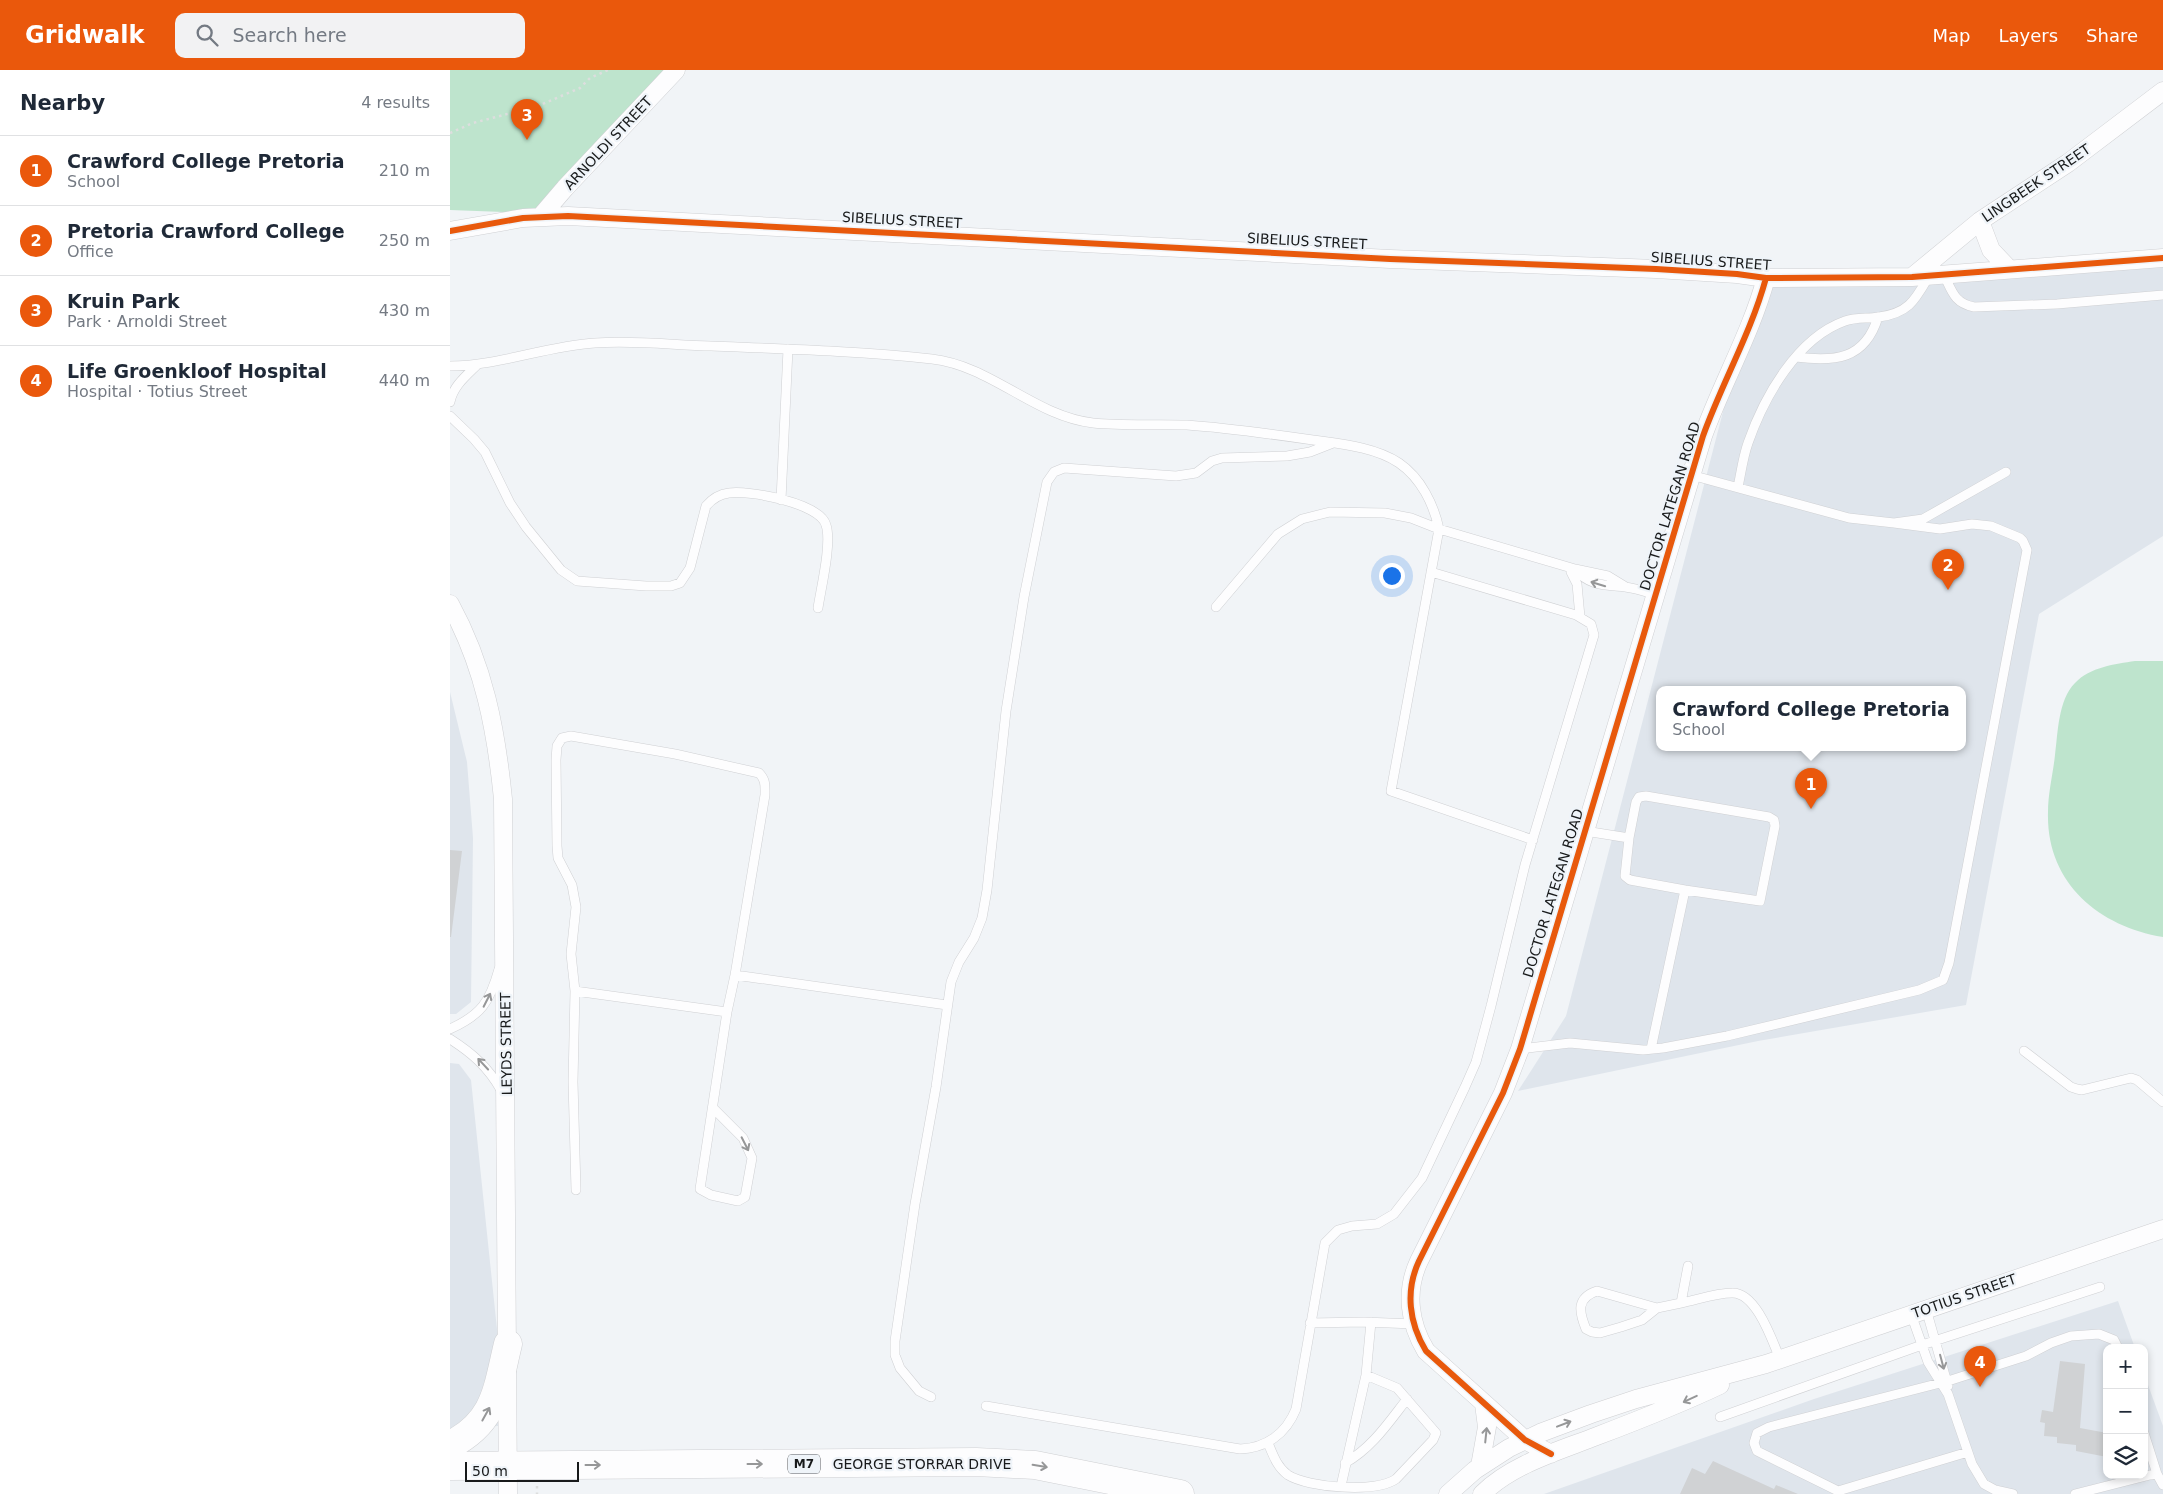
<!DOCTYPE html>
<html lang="en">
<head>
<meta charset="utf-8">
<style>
  :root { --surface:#fff; --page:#f2f2f3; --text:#1f2937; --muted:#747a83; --line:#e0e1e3; --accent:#ea580c }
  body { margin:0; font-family:"DejaVu Sans",sans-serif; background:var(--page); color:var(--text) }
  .controls { position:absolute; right:15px; bottom:15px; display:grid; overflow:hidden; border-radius:10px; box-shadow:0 2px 8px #0003 }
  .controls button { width:45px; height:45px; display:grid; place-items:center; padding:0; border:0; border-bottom:1px solid var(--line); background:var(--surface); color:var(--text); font:25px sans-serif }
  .scale { position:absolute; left:15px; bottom:12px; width:114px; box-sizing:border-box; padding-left:5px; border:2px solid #181a1b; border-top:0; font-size:14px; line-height:18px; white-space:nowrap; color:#181a1b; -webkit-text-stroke:4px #eff4f9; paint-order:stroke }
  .you { position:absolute; left:941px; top:505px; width:18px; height:18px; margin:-12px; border:4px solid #fff; border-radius:50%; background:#1a73e8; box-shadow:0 0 0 8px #1a73e833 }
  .badge { display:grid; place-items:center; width:32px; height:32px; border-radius:50%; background:var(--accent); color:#fff; font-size:16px; font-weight:700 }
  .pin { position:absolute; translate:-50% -41px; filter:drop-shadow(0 1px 2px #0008) }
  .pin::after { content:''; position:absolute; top:26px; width:18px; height:15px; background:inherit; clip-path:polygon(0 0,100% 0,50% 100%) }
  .popup { position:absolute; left:1206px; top:616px; width:310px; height:65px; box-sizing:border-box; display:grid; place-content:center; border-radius:10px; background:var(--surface); filter:drop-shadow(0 1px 4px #0005); font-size:16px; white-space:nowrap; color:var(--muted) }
  .popup b { font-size:19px; color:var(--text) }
  .popup::after { content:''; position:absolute; left:50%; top:100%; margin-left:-10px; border:10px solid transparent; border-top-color:var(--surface) }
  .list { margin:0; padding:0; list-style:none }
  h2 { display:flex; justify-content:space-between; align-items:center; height:65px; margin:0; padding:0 20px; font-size:21px }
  h2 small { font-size:16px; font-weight:400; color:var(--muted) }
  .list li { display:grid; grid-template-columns:32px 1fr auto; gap:15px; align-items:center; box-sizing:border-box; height:70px; padding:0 20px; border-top:1px solid var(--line) }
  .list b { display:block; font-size:19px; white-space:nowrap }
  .list p { margin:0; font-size:16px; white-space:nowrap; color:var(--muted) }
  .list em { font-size:16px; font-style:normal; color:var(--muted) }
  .icon { flex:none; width:28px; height:28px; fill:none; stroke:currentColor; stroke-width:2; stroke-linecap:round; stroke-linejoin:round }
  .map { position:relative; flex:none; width:1713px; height:1424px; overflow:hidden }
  header { display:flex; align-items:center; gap:30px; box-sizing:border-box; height:70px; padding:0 25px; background:var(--accent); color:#fff }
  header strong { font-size:24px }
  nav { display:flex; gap:28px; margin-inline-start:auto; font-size:18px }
  .search { width:350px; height:45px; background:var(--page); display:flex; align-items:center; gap:12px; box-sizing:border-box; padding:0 18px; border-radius:10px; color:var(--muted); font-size:19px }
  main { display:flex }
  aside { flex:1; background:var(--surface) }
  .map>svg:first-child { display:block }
  .built { fill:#dfe5ec; fill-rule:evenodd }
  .green { fill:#bee4cd }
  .building { fill:#d0d2d4 }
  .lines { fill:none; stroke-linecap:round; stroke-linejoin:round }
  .lane-casing { stroke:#cfd0d3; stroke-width:10 }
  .street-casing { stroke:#cfd0d3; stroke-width:19 }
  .primary-casing { stroke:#cfd0d3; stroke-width:29 }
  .path { stroke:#dddede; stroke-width:2.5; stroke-dasharray:2.5 4; stroke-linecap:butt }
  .lane { stroke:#fdfdfe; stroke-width:9 }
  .street { stroke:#fdfdfe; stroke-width:18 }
  .primary { stroke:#fdfdfe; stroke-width:28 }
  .cycleway-casing { stroke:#eff4f9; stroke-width:9 }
  .cycleway { stroke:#e8590c; stroke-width:6 }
  .oneway { stroke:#969798 }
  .labels { text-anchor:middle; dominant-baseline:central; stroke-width:4.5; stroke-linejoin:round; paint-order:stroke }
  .shield { fill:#eff4f9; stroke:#585b5e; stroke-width:1 }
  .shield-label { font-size:12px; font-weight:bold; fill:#181a1b }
  .street-label { font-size:14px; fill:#181a1b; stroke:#eff4f9 }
</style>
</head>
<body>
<header>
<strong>Gridwalk</strong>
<div class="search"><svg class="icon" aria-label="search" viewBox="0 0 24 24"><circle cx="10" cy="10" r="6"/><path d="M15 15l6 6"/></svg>Search here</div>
<nav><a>Map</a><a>Layers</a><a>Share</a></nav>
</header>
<main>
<aside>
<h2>Nearby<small>4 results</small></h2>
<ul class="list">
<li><span class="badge">1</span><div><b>Crawford College Pretoria</b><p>School</p></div><em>210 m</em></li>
<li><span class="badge">2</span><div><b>Pretoria Crawford College</b><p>Office</p></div><em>250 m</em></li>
<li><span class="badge">3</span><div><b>Kruin Park</b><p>Park · Arnoldi Street</p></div><em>430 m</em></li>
<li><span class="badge">4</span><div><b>Life Groenkloof Hospital</b><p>Hospital · Totius Street</p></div><em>440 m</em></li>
</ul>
</aside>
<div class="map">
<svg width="1713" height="1424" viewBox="0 0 1713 1424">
  <rect width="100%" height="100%" fill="#f1f4f7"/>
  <path class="built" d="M1713 184V466L1589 544 1516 935 1308 971 1068 1021 1116 946 1308 207ZM1210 620H1512V678H1210Z
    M0 622 17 692 23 768 21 932 6 944H0Z
    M0 993 9 994 21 1010 57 1355 0 1361Z
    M1668 1231 1685 1278H1657V1405H1694V1304L1713 1356V1424H1094L1364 1329Z"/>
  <path class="green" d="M0 0H220L83 143 0 140Z
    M1685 591H1713V867C1648 856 1596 812 1598 742 1598 723 1603 704 1605 685 1608 663 1608 630 1625 613 1640 597 1665 594 1685 591Z"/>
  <path class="building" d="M0 780 12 781 1 867H0Z
    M1610 1291 1635 1294 1630 1358 1657 1363V1387L1626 1381V1375L1607 1373V1367L1594 1366 1595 1353 1590 1352 1592 1340 1603 1342Z
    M1263 1391 1324 1419 1326 1415 1348 1424H1230L1242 1398 1255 1404Z"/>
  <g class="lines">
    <defs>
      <path id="lane" d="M1494 205C1502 221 1504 233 1524 237L1607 234 1713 225
        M1346 287C1384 292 1415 290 1428 247
        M0 296C48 296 96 276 145 273 183 270 223 275 261 276 335 279 409 281 482 289 542 296 584 346 643 353 674 356 706 354 737 355 779 358 821 364 863 370 891 374 925 377 949 393 971 408 984 435 989 459L941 721 1083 770
        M0 332C3 316 16 306 28 294
        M0 346 24 369 35 382 60 433 76 457 111 500 127 511 196 516H221L230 513 240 498 256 436C262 429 270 424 279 423 299 420 370 433 376 455 382 473 371 518 368 538
        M1241 405 1399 448 1444 453 1473 449 1556 402
        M1288 417C1291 403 1293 387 1298 373 1314 327 1347 268 1395 251 1407 247 1417 249 1429 247 1459 243 1465 230 1479 206
        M331 430 338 279
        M1125 499C1139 516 1155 515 1175 517 1185 518 1196 522 1206 525
        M1121 502 1127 514 1130 547
        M766 537 828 464 852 449 880 442 935 443 961 448 989 459 1125 499 1158 506 1176 517
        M1135 761 1179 768 1186 732 1189 727 1196 726 1319 747 1324 750 1325 756 1310 831 1235 820 1201 979
        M1179 768 1175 806 1180 810 1235 820
        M125 921 277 942
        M0 959C31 945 40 932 49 899
        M0 969C22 983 38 997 51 1020
        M1070 979 1120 973 1193 980 1213 978 1277 966 1469 920 1493 910 1499 893 1577 480 1573 471 1570 468 1541 456 1522 454 1490 459 1444 453
        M1574 981 1621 1017 1627 1019 1632 1020 1681 1008 1687 1010 1713 1032
        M263 1038 293 1068 302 1088 295 1127 288 1131 261 1125 250 1119 277 942 285 905 497 935
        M126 1120 123 1012 125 921 121 884 126 837 122 815 108 788 107 776 106 690 107 676 112 668 121 666 225 684 309 703C316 710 315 716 315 725L285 905
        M1238 1196 1231 1233C1247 1230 1265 1223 1282 1223 1306 1222 1322 1270 1330 1289
        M1207 1238 1147 1221C1126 1228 1129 1242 1136 1259L1142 1262 1150 1263 1171 1257 1192 1250 1207 1238 1231 1233
        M1476 1239 1498 1316
        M1461 1244 1478 1292 1498 1324 1522 1394 1534 1414 1545 1420 1563 1424
        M860 1253 914 1252 964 1254
        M481 1327 469 1321 450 1298 445 1285V1271L465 1134 486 1017 501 912 509 892 524 868 532 848 537 820 556 641 574 527 597 412 604 402 614 398 726 406 746 403 762 391 772 388 837 386 860 382 883 373
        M536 1336 790 1379C816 1378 836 1364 846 1339L875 1173 888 1160 902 1156 927 1154 944 1144 972 1108 1015 1017 1026 992 1041 936 1075 795 1144 565 1141 554 1126 545 981 502
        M1270 1347 1472 1275 1650 1217
        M1694 1363 1707 1404
        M818 1373C823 1385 827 1397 838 1405 859 1418 926 1423 946 1409L983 1370 986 1363 947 1318 916 1305
        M1518 1382 1388 1421 1307 1381 1304 1373 1307 1363 1319 1357 1498 1311 1576 1286 1601 1273 1621 1266 1649 1264 1664 1270 1668 1278
        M895 1393C922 1378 939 1352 957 1329
        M891 1416 916 1305 921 1252
        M1625 1424 1700 1405 1707 1404 1713 1415"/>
      <path id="street" d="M91 146 115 118 226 0
        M1530 151 1541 180 1559 199
        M0 161 73 148 118 146 940 189 1206 199 1287 204 1316 208 1462 207 1713 188
        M1462 207 1530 151 1618 93 1713 21
        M0 534C34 596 46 659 53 729L58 1424
        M1101 1384 1075 1370 976 1281C959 1253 955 1221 969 1191L1053 1023 1070 979 1253 366C1272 313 1301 263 1316 208
        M1030 1396 1037 1357 1034 1334
        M998 1424 1025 1400 1059 1378 1090 1363 1141 1344 1186 1329 1316 1294 1713 1159
        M1032 1424C1062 1394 1109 1381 1147 1366 1189 1350 1230 1334 1270 1315"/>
      <path id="primary" d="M0 1375C46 1352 47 1319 58 1274
        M0 1396 526 1392 585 1395 730 1424"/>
    </defs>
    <use href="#lane" class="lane-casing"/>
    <use href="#street" class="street-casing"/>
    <use href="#primary" class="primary-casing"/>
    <path class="path" d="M0 63 23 53 88 36 130 18 140 8 158 0
      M87 1416V1424"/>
    <use href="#lane" class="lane"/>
    <use href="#street" class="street"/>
    <use href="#primary" class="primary"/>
    <defs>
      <path id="cycleway" d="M0 161 73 148 118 146 940 189 1206 199 1287 204 1316 208 1462 207 1713 188
        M1101 1384 1075 1370 976 1281C959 1253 955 1221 969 1191L1053 1023 1070 979 1253 366C1272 313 1301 263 1316 208"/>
    </defs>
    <use href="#cycleway" class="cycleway-casing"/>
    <use href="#cycleway" class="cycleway"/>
  </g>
  <defs><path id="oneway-shaft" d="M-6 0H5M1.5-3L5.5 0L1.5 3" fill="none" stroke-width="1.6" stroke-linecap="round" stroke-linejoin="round" transform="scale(1.25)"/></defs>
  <g class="oneway">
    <use href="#oneway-shaft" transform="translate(1148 514) rotate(-163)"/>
    <use href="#oneway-shaft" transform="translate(37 930) rotate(-63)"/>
    <use href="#oneway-shaft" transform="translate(33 994) rotate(-133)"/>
    <use href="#oneway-shaft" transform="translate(295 1074) rotate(63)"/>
    <use href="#oneway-shaft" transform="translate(1492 1292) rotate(75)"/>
    <use href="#oneway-shaft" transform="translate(1240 1329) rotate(155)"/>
    <use href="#oneway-shaft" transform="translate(36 1344) rotate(-61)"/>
    <use href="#oneway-shaft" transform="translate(1114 1354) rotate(-21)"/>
    <use href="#oneway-shaft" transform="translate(1036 1365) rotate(-84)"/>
    <use href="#oneway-shaft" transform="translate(305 1394)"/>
    <use href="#oneway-shaft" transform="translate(143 1395)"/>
    <use href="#oneway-shaft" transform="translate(590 1396) rotate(9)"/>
  </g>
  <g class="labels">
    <rect class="shield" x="338" y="1384.5" width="32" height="19" rx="4"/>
    <g class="shield-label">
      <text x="354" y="1394">M7</text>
    </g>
    <g class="street-label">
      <text transform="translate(158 73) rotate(-47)">ARNOLDI STREET</text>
      <text transform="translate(1586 113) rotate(-34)">LINGBEEK STREET</text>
      <text transform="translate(452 150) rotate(3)">SIBELIUS STREET</text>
      <text transform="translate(857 171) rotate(3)">SIBELIUS STREET</text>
      <text transform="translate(1261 191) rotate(4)">SIBELIUS STREET</text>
      <text transform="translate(1220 436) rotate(-73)">DOCTOR LATEGAN ROAD</text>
      <text transform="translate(1103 823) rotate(-73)">DOCTOR LATEGAN ROAD</text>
      <text transform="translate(56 974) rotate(-91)">LEYDS STREET</text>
      <text transform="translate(1514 1226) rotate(-19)">TOTIUS STREET</text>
      <text x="472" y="1394">GEORGE STORRAR DRIVE</text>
    </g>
  </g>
</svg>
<div class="controls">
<button>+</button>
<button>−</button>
<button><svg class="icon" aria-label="layers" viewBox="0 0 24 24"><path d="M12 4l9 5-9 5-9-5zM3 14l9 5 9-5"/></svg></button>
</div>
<div class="scale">50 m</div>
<div class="you"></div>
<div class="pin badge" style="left:1361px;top:739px">1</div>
<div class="popup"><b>Crawford College Pretoria</b>School</div>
<div class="pin badge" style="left:1498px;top:520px">2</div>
<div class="pin badge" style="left:77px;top:70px">3</div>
<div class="pin badge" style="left:1530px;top:1317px">4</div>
</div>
</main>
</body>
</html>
